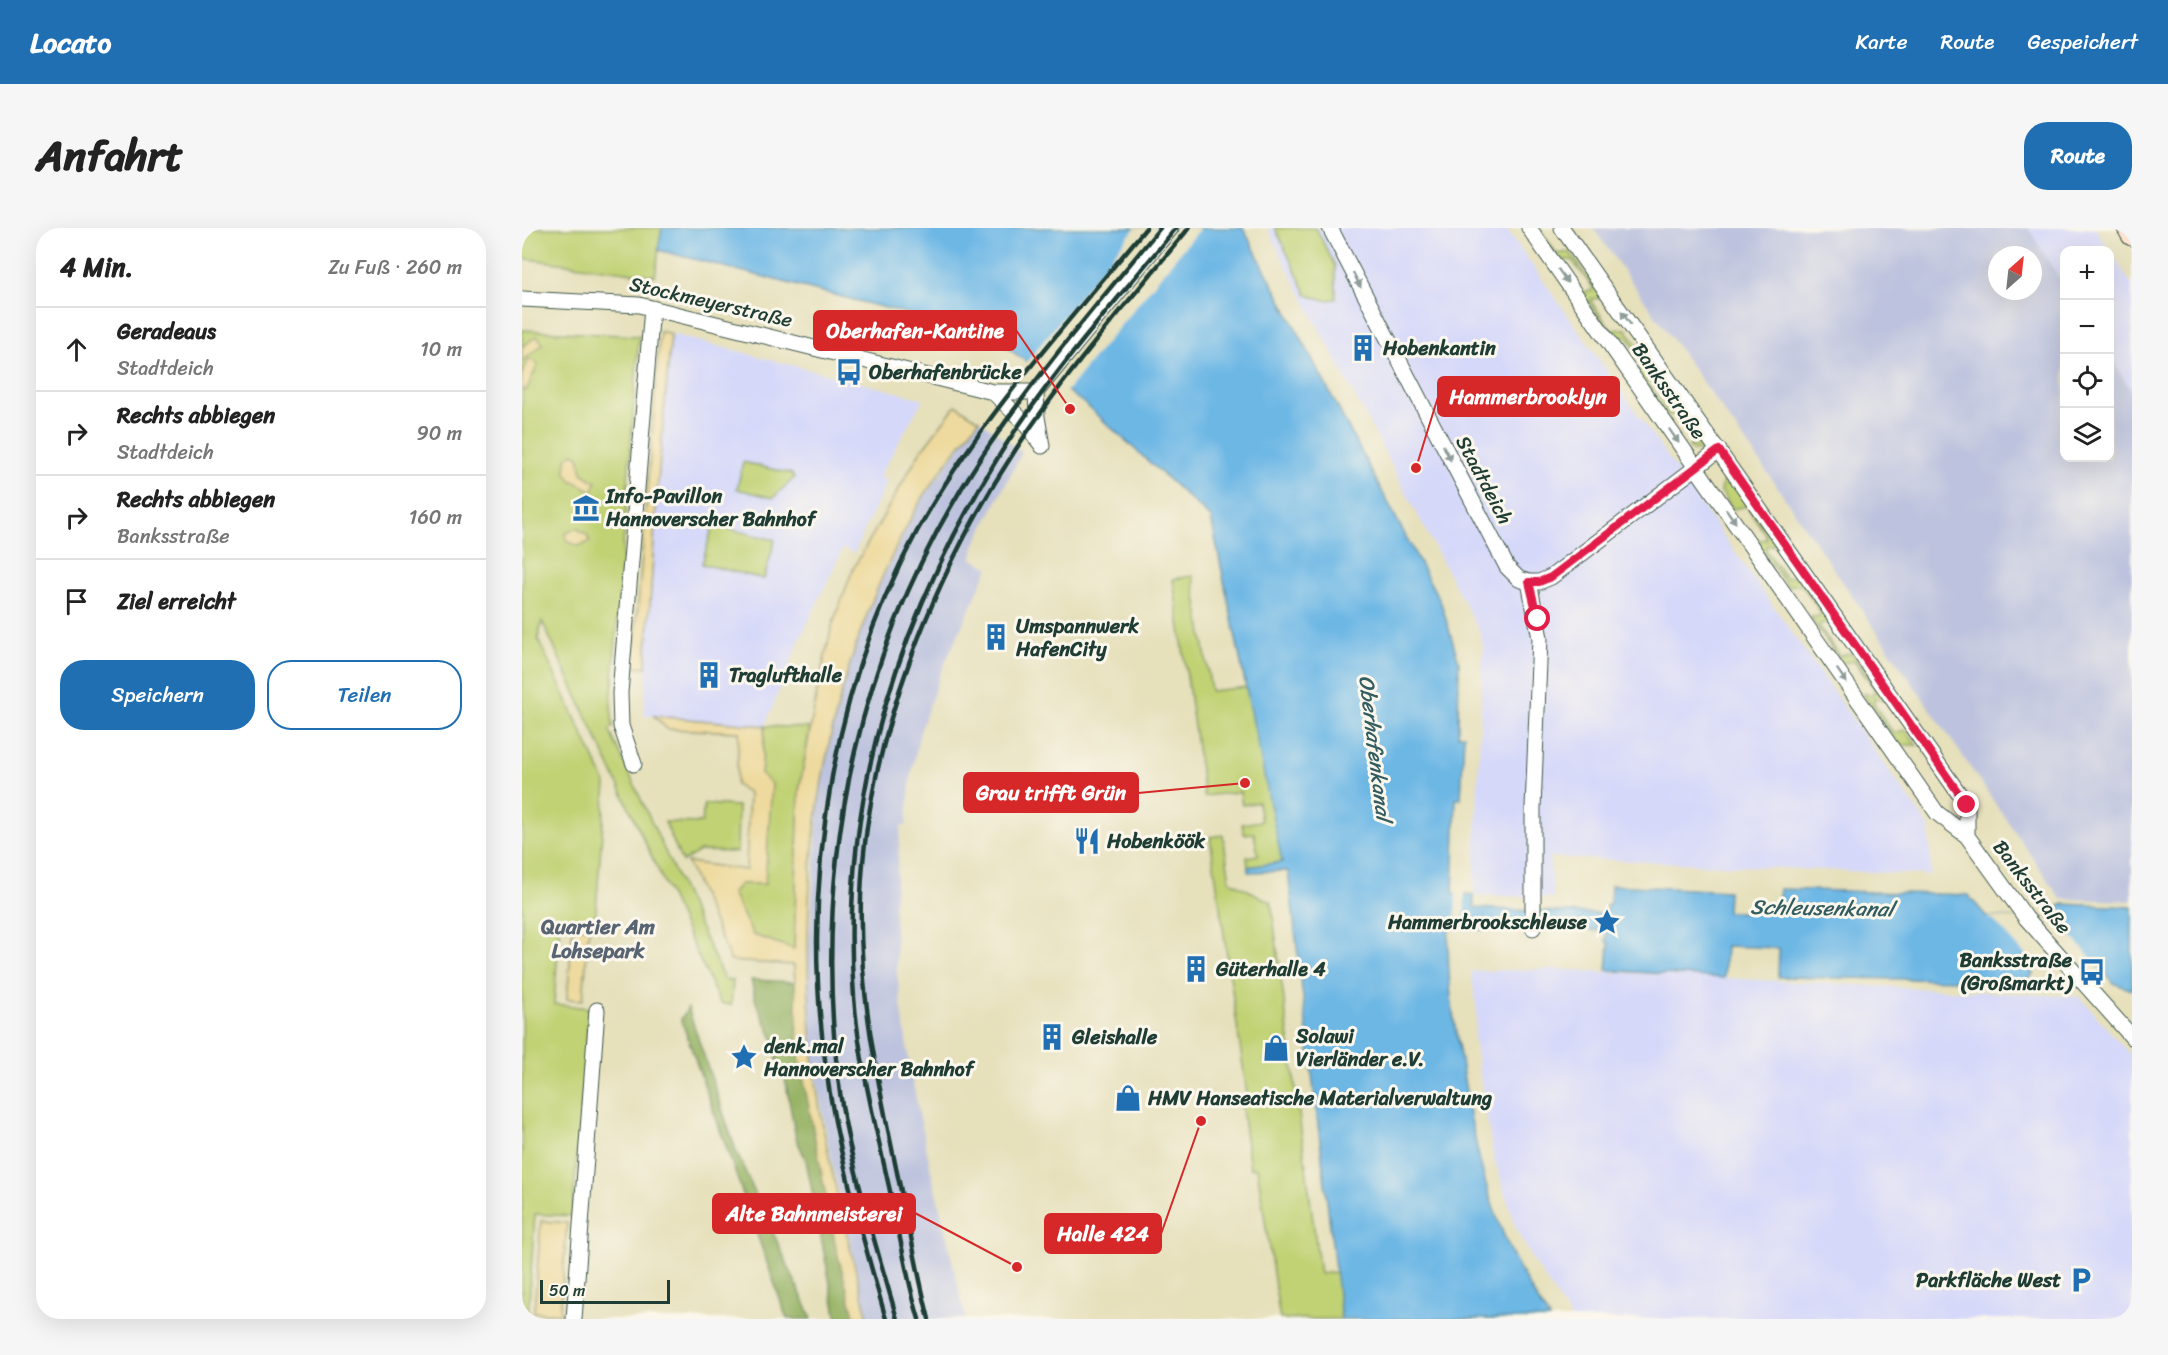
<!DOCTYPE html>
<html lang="de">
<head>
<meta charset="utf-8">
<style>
  :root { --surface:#fff; --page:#f6f6f6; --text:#222; --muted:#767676; --line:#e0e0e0; --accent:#1f6fb2 }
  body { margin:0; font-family:Sriracha,sans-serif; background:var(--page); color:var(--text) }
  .controls { position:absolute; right:18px; top:18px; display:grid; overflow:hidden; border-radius:12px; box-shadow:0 6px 24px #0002 }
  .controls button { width:54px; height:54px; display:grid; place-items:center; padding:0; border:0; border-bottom:2px solid var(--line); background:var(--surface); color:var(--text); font:30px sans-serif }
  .compass { position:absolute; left:1466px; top:18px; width:54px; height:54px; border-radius:50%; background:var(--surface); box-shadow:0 6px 24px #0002; rotate:27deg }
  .scale { position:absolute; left:18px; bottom:15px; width:130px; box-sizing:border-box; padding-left:6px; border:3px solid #1f3d34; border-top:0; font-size:16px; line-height:21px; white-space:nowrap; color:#1f3d34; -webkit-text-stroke:4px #fbf7ec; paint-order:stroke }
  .stop { position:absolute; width:18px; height:18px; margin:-14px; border:4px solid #e11d48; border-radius:50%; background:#fff }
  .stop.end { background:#e11d48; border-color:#fff; box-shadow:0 2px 6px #0008 }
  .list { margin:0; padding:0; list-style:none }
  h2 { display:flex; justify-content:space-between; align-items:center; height:78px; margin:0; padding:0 24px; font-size:26px }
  h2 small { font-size:20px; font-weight:400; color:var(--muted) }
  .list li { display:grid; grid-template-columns:39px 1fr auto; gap:18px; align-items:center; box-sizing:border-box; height:84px; padding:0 24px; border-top:2px solid var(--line) }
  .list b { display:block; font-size:22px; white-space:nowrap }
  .list p { margin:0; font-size:20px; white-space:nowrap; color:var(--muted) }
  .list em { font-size:20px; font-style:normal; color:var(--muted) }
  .actions { display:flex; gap:12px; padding:18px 24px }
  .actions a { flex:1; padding:14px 0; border:2px solid var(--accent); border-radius:24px; text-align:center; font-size:21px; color:var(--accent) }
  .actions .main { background:var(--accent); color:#fff }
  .icon { flex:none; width:33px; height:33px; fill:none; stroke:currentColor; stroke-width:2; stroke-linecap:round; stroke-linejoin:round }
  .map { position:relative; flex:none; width:1610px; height:1091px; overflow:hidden; border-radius:24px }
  header { display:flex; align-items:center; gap:36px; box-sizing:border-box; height:84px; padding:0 30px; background:var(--accent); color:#fff }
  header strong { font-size:28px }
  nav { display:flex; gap:33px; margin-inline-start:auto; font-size:21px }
  .intro { display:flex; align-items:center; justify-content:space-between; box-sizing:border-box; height:144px; padding:0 36px }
  h1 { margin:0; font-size:42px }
  .button { padding:15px 27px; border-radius:24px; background:var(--accent); color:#fff; font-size:21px; font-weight:700 }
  main { display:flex; gap:36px; padding:0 36px }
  aside { flex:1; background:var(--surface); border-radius:24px; box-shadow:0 6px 24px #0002 }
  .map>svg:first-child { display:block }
  .built { fill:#d5d8f9 }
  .industrial { fill:#bdc3de; fill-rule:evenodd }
  .green { fill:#c1d275; stroke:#708854; stroke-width:1.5 }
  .forest { fill:#98b466; stroke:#5c784d; stroke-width:1.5 }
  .sand { fill:#eeda9e; stroke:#868c69; stroke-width:1.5 }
  .water { fill:#6db7e5; stroke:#467a8c; stroke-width:1.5 }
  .pier { fill:#e6e0bb }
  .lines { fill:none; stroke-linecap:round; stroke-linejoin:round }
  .street-casing { stroke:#3d5548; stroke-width:17 }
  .secondary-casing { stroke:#3d5548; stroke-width:23 }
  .street { stroke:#fff; stroke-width:15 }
  .secondary { stroke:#fee3d1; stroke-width:21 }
  .rail { stroke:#1f3d34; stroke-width:4.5 }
  .oneway { fill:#8f9e9a }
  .route { stroke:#e11d48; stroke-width:8 }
  .labels { text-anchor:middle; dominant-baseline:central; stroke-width:6; stroke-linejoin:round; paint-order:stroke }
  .street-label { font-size:20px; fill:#1f3d34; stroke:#fbf7ec }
  .poi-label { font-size:20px; font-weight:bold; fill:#1f3d34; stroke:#fbf7ec; text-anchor:start }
  .water-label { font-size:21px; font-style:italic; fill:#325c60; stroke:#fbf7ec }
  .neighbourhood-label { font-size:21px; font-weight:bold; fill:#586472; stroke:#fbf7ec }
  .leader { fill:none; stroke:#d62828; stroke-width:2 }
  .callout-dot { fill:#d62828; stroke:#fbf7ec; stroke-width:2 }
  .callout { fill:#d62828; stroke:#d62828; stroke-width:2 }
  .callout-label { font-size:21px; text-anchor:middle; font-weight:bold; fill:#fff }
</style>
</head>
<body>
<header>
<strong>Locato</strong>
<nav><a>Karte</a><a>Route</a><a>Gespeichert</a></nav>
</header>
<div class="intro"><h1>Anfahrt</h1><a class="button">Route</a></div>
<main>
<aside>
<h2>4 Min.<small>Zu Fuß · 260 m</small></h2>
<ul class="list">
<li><svg class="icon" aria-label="ahead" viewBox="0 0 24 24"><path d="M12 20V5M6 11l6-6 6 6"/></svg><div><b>Geradeaus</b><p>Stadtdeich</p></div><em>10 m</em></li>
<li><svg class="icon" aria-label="right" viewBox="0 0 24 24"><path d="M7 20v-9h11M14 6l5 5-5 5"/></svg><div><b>Rechts abbiegen</b><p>Stadtdeich</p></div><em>90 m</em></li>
<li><svg class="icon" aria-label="right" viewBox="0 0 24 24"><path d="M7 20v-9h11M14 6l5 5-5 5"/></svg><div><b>Rechts abbiegen</b><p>Banksstraße</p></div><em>160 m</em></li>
<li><svg class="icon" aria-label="arrive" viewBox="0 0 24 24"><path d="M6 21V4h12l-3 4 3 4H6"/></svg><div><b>Ziel erreicht</b></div></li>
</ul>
<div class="actions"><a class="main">Speichern</a><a>Teilen</a></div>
</aside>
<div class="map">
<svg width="1610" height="1091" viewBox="0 0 1610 1091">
  <rect width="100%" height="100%" fill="#fbf7ec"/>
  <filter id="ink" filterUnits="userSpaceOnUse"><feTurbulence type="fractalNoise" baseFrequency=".0167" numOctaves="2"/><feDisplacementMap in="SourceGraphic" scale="12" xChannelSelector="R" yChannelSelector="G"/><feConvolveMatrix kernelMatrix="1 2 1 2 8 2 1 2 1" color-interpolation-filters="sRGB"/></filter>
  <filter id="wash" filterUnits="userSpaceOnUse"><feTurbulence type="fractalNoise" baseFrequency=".008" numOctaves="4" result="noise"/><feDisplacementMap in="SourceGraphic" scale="24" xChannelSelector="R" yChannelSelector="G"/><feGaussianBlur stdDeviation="1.35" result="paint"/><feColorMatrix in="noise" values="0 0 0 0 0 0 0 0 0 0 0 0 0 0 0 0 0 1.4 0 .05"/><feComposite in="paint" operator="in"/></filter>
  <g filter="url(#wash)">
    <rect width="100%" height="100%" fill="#e6e0bb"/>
    <path class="built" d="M746 0H984L1407 599 1409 647 1027 629 1032 670 952 667 961 419 958 405 761 32Z
      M1506 0H1573L1587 22H1542V58Z
      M1588 23 1610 57V164L1588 129Z
      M149 106 401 171 357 249 365 253 332 325 321 320 278 411 243 498 122 487 135 265Z
      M1031 741 1558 769 1610 829V1091H1049L1009 1029 993 997 971 927 952 811 955 785 949 743Z"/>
    <path class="industrial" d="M1071 0H1506L1542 58V230H1588V129L1610 164V673L1539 671 1242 240ZM1475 27H1511V63H1475Z
      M457 192 500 224 452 318 450 331 467 339 418 446 398 504 389 548 384 598H379L372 678 375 746 388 841 409 943 444 1091H346L309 931 291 828 286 732 297 572 310 494 327 435 350 373 395 279Z"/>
    <path class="green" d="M0 0H140L133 48 0 30Z
      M753 0H794L813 38 814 71 803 72 785 67Z
      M1013 0H1017L1035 26 1048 24 1081 70 1069 71 1070 75 1089 102 1104 101 1136 147 1125 148V153L1144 179H1158L1183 215 1182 222 1170 223 1167 218 1179 217V214L1159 186 1145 187 1113 142 1124 140V136L1105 109H1090L1059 64 1070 63V59L1050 32H1037Z
      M0 102 117 108 89 477 91 499 87 502 202 751 211 752 209 777 198 775 20 393 16 411 84 556 73 693 38 691 32 776 67 780 50 988 13 986 6 1086H0Z
      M221 234 270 246 272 250 251 270 215 261Z
      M1201 253 1211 256 1256 316 1244 318V323L1264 350 1276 347 1309 394 1298 396V400L1318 428 1330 425 1363 471H1352V476L1371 505 1384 502 1395 517H1376L1341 466H1352V460L1333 433 1320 435 1288 389 1298 388V383L1279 356 1265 358 1233 313 1244 311V307L1225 278 1211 281 1199 263Z
      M191 297 253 312 242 351 180 336Z
      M671 348 689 463 725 459 761 635 726 639 725 629 736 627 732 605 722 606 720 596 739 593 736 574 720 577 718 564 682 568 651 351Z
      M243 498 288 500 277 563 272 721 231 707 210 665 218 656H243L239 547Z
      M182 576 216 578 215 624 178 623 160 634 143 594 180 595Z
      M701 607 708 653 749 674 798 1046 814 1044 819 1091H758L735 940H728L719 874 726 873 688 609Z"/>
    <path class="forest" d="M229 752 273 754 277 828 314 1020 333 1091H315L284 932 274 910 263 850 255 833 253 815 234 774Z
      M166 780 214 923 290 1091H265L159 791Z"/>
    <path class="sand" d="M138 103 149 106 135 265 124 439 111 438Z
      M15 108 21 116 0 133V119Z
      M7 131 16 136 4 163 0 161V147Z
      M434 177 457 192C436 221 412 249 394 281 302 446 273 639 291 827 299 914 325 1006 346 1091H333L314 1020 277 828 272 737 209 733 165 634 224 642 227 565 214 557 217 504 145 501 132 488 243 498 239 546 250 556 243 656H218L210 665 231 707 272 721 277 563 296 459 310 398 331 341 398 224Z
      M51 225 57 228 60 245 74 254 71 263 49 252 44 245V231Z
      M54 300 65 307 68 314 56 318 45 313 43 306Z
      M51 699 67 700 61 772 45 771Z
      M19 993 45 995 38 1086 12 1084Z"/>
    <path class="water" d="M140 0H721L919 375 937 434 936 507H942L939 571H934L931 665 952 667V680L1084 686V677L1088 676 1089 657 1206 663 1205 684H1255L1258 661 1446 667 1465 689 1533 691 1527 683 1541 676 1610 679V762L1592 755 1574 735 1506 734 1511 746 1505 753 1256 749 1257 720 1204 718 1202 750 1085 742 1087 715 1084 714V703L991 699 992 703 927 701C924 745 931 790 939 833 955 932 969 1007 1028 1091H819L766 643 726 644V639L760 634 689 290 563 176 466 106 136 22Z"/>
    <path class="pier" d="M613 0H678L543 165 503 136Z
      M934 664H943L942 705 933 704Z
      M1465 689 1534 691 1574 735 1505 734 1506 730 1473 694Z"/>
  </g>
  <g filter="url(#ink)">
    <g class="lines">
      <defs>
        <path id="street" d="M808 0 985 339 997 351 1007 354H1017L1029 349 1197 222
          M1007 0 1415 585 1445 608 1504 690 1610 809
          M1040 0 1445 577V608
          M0 71 117 77 471 164H514
          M471 164 502 194 518 215
          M520 218 515 189 514 164 649 0
          M1007 354 1018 410 1011 580V700
          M112 536 99 498 98 465 130 80
          M52 1091 75 782"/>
        <path id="secondary" d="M1606 0 1610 7"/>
      </defs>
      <use href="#street" class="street-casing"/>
      <use href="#secondary" class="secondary-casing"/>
      <use href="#street" class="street"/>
      <use href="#secondary" class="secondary"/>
      <path class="rail" d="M364 1091C341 1011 317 929 305 847 276 653 311 437 415 269 474 173 552 87 624 0
        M375 1091C352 1009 324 926 315 841 292 625 338 414 458 231 512 149 576 75 638 0
        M397 1091C384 1049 378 1006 368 963 354 900 337 834 332 769 317 578 373 399 472 236 523 151 592 76 654 0
        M407 1091C396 1049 389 1005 379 963 358 865 336 768 339 668 344 514 411 348 494 221 545 143 608 72 667 0"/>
    </g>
    <defs><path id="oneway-solid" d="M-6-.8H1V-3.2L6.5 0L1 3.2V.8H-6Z" transform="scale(1.5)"/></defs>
    <g class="oneway">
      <use href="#oneway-solid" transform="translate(1041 48) rotate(55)"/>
      <use href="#oneway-solid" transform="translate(835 52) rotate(63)"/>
      <use href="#oneway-solid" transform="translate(1104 90) rotate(-125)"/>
      <use href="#oneway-solid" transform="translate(1152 208) rotate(55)"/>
      <use href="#oneway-solid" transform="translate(925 225) rotate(63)"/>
      <use href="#oneway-solid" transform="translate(1209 288) rotate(55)"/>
      <use href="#oneway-solid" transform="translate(1320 448) rotate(55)"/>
    </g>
  </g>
  <g class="lines" filter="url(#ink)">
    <path class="route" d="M1016 391 1007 354H1017L1029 349 1197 222 1445 577"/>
  </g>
  <defs>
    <symbol id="building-bare" viewBox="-9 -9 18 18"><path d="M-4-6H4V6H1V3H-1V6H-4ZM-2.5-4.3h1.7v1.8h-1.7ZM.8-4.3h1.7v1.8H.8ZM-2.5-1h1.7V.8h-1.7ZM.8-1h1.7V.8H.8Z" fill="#1f6fb2" stroke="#fbf7ec" stroke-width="2.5" paint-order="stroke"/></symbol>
    <symbol id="bus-bare" viewBox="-9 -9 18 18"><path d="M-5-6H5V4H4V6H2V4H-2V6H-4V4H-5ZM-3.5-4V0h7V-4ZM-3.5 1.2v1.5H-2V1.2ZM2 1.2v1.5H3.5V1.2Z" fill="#1f6fb2" stroke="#fbf7ec" stroke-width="2.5" paint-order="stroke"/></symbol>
    <symbol id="museum-bare" viewBox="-9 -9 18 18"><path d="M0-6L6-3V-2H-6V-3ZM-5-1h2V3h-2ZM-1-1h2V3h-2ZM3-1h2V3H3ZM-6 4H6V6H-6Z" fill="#1f6fb2" stroke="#fbf7ec" stroke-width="2.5" paint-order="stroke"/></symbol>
    <symbol id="restaurant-bare" viewBox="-9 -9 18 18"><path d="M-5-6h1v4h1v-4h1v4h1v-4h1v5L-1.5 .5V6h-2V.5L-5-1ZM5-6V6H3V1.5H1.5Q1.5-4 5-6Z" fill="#1f6fb2" stroke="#fbf7ec" stroke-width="2.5" paint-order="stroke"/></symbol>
    <symbol id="sight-bare" viewBox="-9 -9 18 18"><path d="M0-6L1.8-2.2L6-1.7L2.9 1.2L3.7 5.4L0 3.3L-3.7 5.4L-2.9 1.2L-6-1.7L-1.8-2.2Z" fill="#1f6fb2" stroke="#fbf7ec" stroke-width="2.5" paint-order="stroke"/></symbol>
    <symbol id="shop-bare" viewBox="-9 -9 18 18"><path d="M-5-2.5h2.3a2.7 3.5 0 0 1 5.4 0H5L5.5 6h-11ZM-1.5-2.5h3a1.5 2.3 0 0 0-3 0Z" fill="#1f6fb2" stroke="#fbf7ec" stroke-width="2.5" paint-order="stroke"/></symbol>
    <symbol id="parking-bare" viewBox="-9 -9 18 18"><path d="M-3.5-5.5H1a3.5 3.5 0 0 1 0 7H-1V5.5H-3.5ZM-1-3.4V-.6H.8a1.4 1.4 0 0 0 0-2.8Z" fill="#1f6fb2" stroke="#fbf7ec" stroke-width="2.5" paint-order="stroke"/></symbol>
  </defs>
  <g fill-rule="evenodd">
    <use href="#building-bare" x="822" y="101" width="38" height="38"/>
    <use href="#bus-bare" x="308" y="125" width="38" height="38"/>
    <use href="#museum-bare" x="45" y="261" width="38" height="38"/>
    <use href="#building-bare" x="455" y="390" width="38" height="38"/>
    <use href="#building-bare" x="168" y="428" width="38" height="38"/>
    <use href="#restaurant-bare" x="546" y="594" width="38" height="38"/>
    <use href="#sight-bare" x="1066" y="675" width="38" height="38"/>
    <use href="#building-bare" x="655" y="722" width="38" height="38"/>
    <use href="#bus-bare" x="1551" y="725" width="38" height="38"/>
    <use href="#building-bare" x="511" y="790" width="38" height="38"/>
    <use href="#shop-bare" x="735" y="801" width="38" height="38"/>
    <use href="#sight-bare" x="203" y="810" width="38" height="38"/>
    <use href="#shop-bare" x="587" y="851" width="38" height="38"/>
    <use href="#parking-bare" x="1540" y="1033" width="38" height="38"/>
  </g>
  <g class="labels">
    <g class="street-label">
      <text transform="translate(189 74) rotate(13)">Stockmeyerstraße</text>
      <text transform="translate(1147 163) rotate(55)">Banksstraße</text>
      <text transform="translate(962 252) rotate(62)">Stadtdeich</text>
      <text transform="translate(1510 659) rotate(52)">Banksstraße</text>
    </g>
    <g class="poi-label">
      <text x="861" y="120">Hobenkantin</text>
      <text x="347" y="144">Oberhafenbrücke</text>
      <text x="84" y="268">Info-Pavillon<tspan x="84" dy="23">Hannoverscher Bahnhof</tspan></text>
      <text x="494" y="398">Umspannwerk<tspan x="494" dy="23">HafenCity</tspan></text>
      <text x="207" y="447">Traglufthalle</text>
      <text x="585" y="613">Hobenköök</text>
      <text x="1065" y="694" text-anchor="end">Hammerbrookschleuse</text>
      <text x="1550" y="732" text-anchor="end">Banksstraße<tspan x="1550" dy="23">(Großmarkt)</tspan></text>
      <text x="694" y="741">Güterhalle 4</text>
      <text x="774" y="808">Solawi<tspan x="774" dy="23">Vierländer e.V.</tspan></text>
      <text x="550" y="809">Gleishalle</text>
      <text x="242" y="818">denk.mal<tspan x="242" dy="23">Hannoverscher Bahnhof</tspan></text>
      <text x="626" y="870">HMV Hanseatische Materialverwaltung</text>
      <text x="1539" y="1052" text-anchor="end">Parkfläche West</text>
    </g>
    <g class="water-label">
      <text transform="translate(853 520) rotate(83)">Oberhafenkanal</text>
      <text transform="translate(1300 680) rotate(1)">Schleusenkanal</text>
    </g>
    <g class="neighbourhood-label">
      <text x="76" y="699">Quartier Am<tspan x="76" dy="24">Lohsepark</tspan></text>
    </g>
  </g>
  <path class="leader" d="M548 181L494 102M894 240L916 169M723 555L616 565M495 1039L393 985M679 893L639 1006"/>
  <g class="callout-dot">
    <circle cx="548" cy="181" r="6"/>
    <circle cx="894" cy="240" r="6"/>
    <circle cx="723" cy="555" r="6"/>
    <circle cx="495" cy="1039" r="6"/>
    <circle cx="679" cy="893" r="6"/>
  </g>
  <g class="callout">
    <rect x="292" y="83" width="202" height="39" rx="6"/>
    <rect x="916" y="149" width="181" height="39" rx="6"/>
    <rect x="442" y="545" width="174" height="39" rx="6"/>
    <rect x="191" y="966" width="202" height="39" rx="6"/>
    <rect x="523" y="986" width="116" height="39" rx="6"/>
  </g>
  <g class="callout-label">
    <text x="393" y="110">Oberhafen-Kantine</text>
    <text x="1006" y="176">Hammerbrooklyn</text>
    <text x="529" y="572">Grau trifft Grün</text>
    <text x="292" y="993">Alte Bahnmeisterei</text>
    <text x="581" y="1013">Halle 424</text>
  </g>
</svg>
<div class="controls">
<button>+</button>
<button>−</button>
<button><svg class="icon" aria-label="locate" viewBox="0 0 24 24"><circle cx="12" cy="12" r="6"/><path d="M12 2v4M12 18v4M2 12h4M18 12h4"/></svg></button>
<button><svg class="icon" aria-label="layers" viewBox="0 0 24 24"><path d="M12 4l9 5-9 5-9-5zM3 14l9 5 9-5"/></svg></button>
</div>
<svg class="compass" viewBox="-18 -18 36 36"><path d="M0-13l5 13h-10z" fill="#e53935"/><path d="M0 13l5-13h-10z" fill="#767676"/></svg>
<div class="scale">50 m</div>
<div class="stop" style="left:1016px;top:391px"></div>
<div class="stop end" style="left:1445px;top:577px"></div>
</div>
</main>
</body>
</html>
